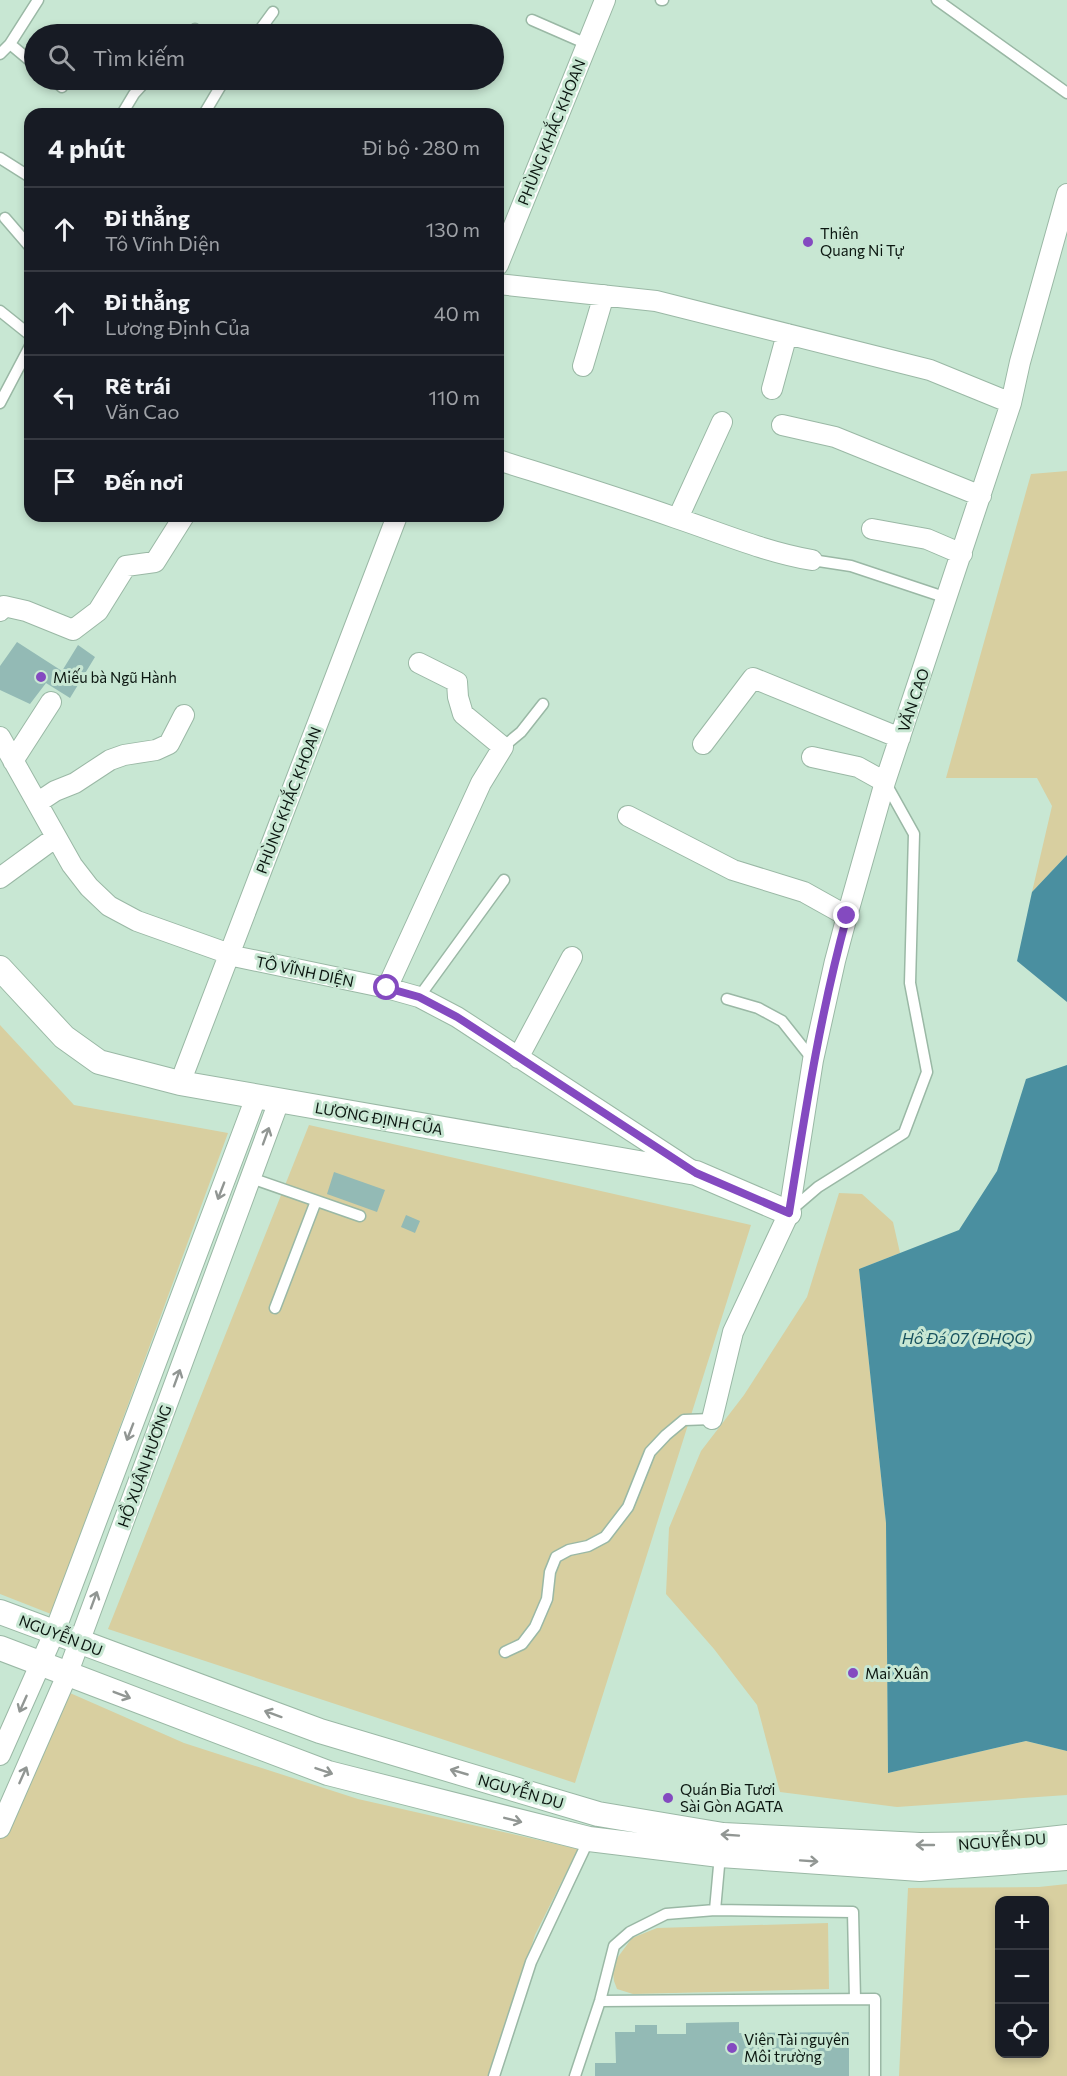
<!DOCTYPE html>
<html lang="vi">
<head>
<meta charset="utf-8">
<style>
  :root { --surface:#171b24; --page:#20242c; --text:#f1f3f6; --muted:#9ea1a6; --line:#363941 }
  body { margin:0; font-family:Commissioner,sans-serif; background:var(--page); color:var(--text) }
  .controls { position:absolute; right:18px; bottom:18px; display:grid; overflow:hidden; border-radius:12px; box-shadow:0 3px 9px #0003 }
  .controls button { width:54px; height:54px; display:grid; place-items:center; padding:0; border:0; border-bottom:2px solid var(--line); background:var(--surface); color:var(--text); font:30px sans-serif }
  .stop { position:absolute; width:18px; height:18px; margin:-14px; border:4px solid #844ac0; border-radius:50%; background:#fff }
  .stop.end { background:#844ac0; border-color:#fff; box-shadow:0 2px 6px #0008 }
  .list { margin:0; padding:0; list-style:none }
  h2 { display:flex; justify-content:space-between; align-items:center; height:78px; margin:0; padding:0 24px; font-size:26px }
  h2 small { font-size:20px; font-weight:400; color:var(--muted) }
  .list li { display:grid; grid-template-columns:39px 1fr auto; gap:18px; align-items:center; box-sizing:border-box; height:84px; padding:0 24px; border-top:2px solid var(--line) }
  .list b { display:block; font-size:22px; white-space:nowrap }
  .list p { margin:0; font-size:20px; white-space:nowrap; color:var(--muted) }
  .list em { font-size:20px; font-style:normal; color:var(--muted) }
  .icon { flex:none; width:33px; height:33px; fill:none; stroke:currentColor; stroke-width:2; stroke-linecap:round; stroke-linejoin:round }
  .map { position:relative; flex:none; width:1067px; height:2076px; overflow:hidden }
  .search { position:absolute; background:var(--surface); box-shadow:0 3px 9px #0003; left:24px; top:24px; width:480px; height:66px; display:flex; align-items:center; gap:15px; box-sizing:border-box; padding:0 21px; border-radius:33px; color:var(--muted); font-size:22px }
  .panel { position:absolute; background:var(--surface); box-shadow:0 3px 9px #0003; left:24px; top:108px; width:480px; height:414px; border-radius:18px }
  .map>svg:first-child { display:block }
  .green { fill:#d8cfa0; fill-rule:evenodd }
  .water { fill:#4a8fa0 }
  .building { fill:#93bab5 }
  .lines { fill:none; stroke-linecap:round; stroke-linejoin:round }
  .service-casing { stroke:#9ab8a5; stroke-width:13 }
  .minor-casing { stroke:#9ab8a5; stroke-width:22 }
  .tertiary-casing { stroke:#9ab8a5; stroke-width:26 }
  .service { stroke:#fff; stroke-width:10 }
  .minor { stroke:#fff; stroke-width:20 }
  .tertiary { stroke:#fff; stroke-width:24 }
  .oneway { stroke:#919693 }
  .route { stroke:#844ac0; stroke-width:8 }
  .poi-dot { fill:#844ac0; stroke:#c8e7d3; stroke-width:2 }
  .labels { text-anchor:middle; dominant-baseline:central; stroke-width:6; stroke-linejoin:round; paint-order:stroke }
  .street-label { font-size:15px; fill:#0b1610; stroke:#c8e7d3 }
  .poi-label { font-size:15px; fill:#0b1610; stroke:#c8e7d3; text-anchor:start }
  .water-label { font-size:16px; font-style:italic; fill:#16515e; stroke:#c8e7d3 }
</style>
</head>
<body>
<div class="map">
<svg width="1067" height="2076" viewBox="0 0 1067 2076">
  <rect width="100%" height="100%" fill="#c8e7d3"/>
  <path class="green" d="M1067 471V855L1032 892 1052 806 1037 778H946L1031 474Z
    M0 1025 74 1105 228 1133 51 1614 0 1594Z
    M309 1125 751 1225 575 1783 108 1629Z
    M839 1193 862 1194 893 1222 900 1253 859 1269 886 1523 888 1773 1026 1741 1067 1751V1795L897 1807 780 1792 757 1705 714 1649 666 1594 669 1528 701 1451 744 1395 807 1297Z
    M70 1693 184 1743 358 1799 578 1849 535 1935 490 2076H0V1829L61 1699Z
    M1067 1884V2076H899L908 1888 1039 1887ZM1000 1900H1044V2054H1000Z
    M828 1923 829 1989 633 1994 617 1989 614 1981 612 1965 632 1938 657 1928Z"/>
  <path class="water" d="M1067 855V1002L1017 961 1032 892Z
    M1067 1065V1751L1026 1741 888 1773 886 1523 859 1269 959 1230 997 1171 1026 1079Z"/>
  <path class="building" d="M17 642 62 671 78 645 95 657 70 698 46 683 30 704 0 690V666Z
    M334 1172 385 1190 377 1212 327 1194Z
    M406 1215 420 1221 415 1233 401 1227Z
    M739 2022V2033L849 2032V2076H595V2063H616L615 2032H635V2025H657V2034H686V2023Z"/>
  <g class="lines">
    <defs>
      <path id="service" d="M661 0H663
        M937 0 1067 93
        M532 20 587 44
        M190 34 195 29
        M257 34 273 12
        M10 44 34 64
        M0 54 10 44 38 0
        M54 80 62 87
        M122 114 134 94 144 83
        M204 114 223 82 220 80
        M0 158 30 177
        M5 218 30 247
        M0 311 30 335
        M0 403 30 346
        M812 560 851 566 947 598
        M503 747 521 732 543 704
        M419 997 504 880
        M727 999 758 1008 782 1021 813 1060
        M251 1178 360 1216
        M790 1211 818 1187 904 1133 927 1072 910 983 914 834 885 782
        M275 1308 316 1201
        M505 1652 522 1644 535 1627 547 1599 550 1572 556 1557 569 1550 588 1546 605 1537 628 1507 650 1452 666 1435 684 1420 712 1419
        M715 1910 853 1912 855 1999
        M600 2001 875 1999V2076
        M494 2076 531 1962 589 1839
        M575 2076 600 2001 614 1946 630 1932 666 1914 715 1910 720 1855"/>
      <path id="minor" d="M498 265 605 0
        M498 284 656 301 930 370 1011 403
        M583 366 604 295
        M772 389 787 334
        M782 425 835 437 981 496
        M498 460C558 479 617 497 676 518 721 533 765 552 812 560
        M678 518 722 422
        M872 529 927 539 962 554
        M0 611 4 606 26 611 73 630 98 611 126 566 155 562 184 516
        M0 737 72 865 89 887 109 906 137 921 238 957 387 988 419 997 457 1017 691 1170
        M703 744 753 678 900 738
        M812 757 858 767 885 782
        M13 761 51 702
        M37 803 55 791 75 783 110 760 124 755 156 750 169 744 184 715
        M628 816 733 870 804 892 847 916
        M0 878 56 837
        M387 988 481 783 503 747 463 714 458 697 457 682 419 663
        M518 1058 572 957
        M180 1083 397 516
        M712 1419 733 1332 789 1213 813 1060 835 961 847 916 885 782 1011 403 1020 362 1067 194
        M0 1755 55 1631 256 1097
        M0 1828 67 1675 279 1101"/>
      <path id="tertiary" d="M0 968 64 1037 99 1062 180 1083 696 1173 789 1213
        M0 1612 320 1731 598 1814 723 1835 920 1845 1004 1844 1067 1837
        M0 1648 328 1773 589 1839 720 1855 920 1869 1067 1858"/>
    </defs>
    <use href="#service" class="service-casing"/>
    <use href="#minor" class="minor-casing"/>
    <use href="#tertiary" class="tertiary-casing"/>
    <use href="#service" class="service"/>
    <use href="#minor" class="minor"/>
    <use href="#tertiary" class="tertiary"/>
  </g>
  <defs><path id="oneway-shaft" d="M-6 0H5M1.5-3L5.5 0L1.5 3" fill="none" stroke-width="1.6" stroke-linecap="round" stroke-linejoin="round" transform="scale(1.5)"/></defs>
  <g class="oneway">
    <use href="#oneway-shaft" transform="translate(266 1136) rotate(-70)"/>
    <use href="#oneway-shaft" transform="translate(221 1191) rotate(111)"/>
    <use href="#oneway-shaft" transform="translate(177 1378) rotate(-70)"/>
    <use href="#oneway-shaft" transform="translate(130 1432) rotate(111)"/>
    <use href="#oneway-shaft" transform="translate(94 1600) rotate(-70)"/>
    <use href="#oneway-shaft" transform="translate(122 1695) rotate(21)"/>
    <use href="#oneway-shaft" transform="translate(23 1704) rotate(114)"/>
    <use href="#oneway-shaft" transform="translate(273 1714) rotate(-160)"/>
    <use href="#oneway-shaft" transform="translate(324 1771) rotate(19)"/>
    <use href="#oneway-shaft" transform="translate(459 1772) rotate(-164)"/>
    <use href="#oneway-shaft" transform="translate(23 1775) rotate(-66)"/>
    <use href="#oneway-shaft" transform="translate(513 1820) rotate(14)"/>
    <use href="#oneway-shaft" transform="translate(730 1835) rotate(-176)"/>
    <use href="#oneway-shaft" transform="translate(925 1845) rotate(-180)"/>
    <use href="#oneway-shaft" transform="translate(809 1861) rotate(4)"/>
  </g>
  <g class="lines">
    <path class="route" d="M387 988 419 997 457 1017 696 1173 789 1213C805 1113 820 1014 847 916"/>
  </g>
  <g class="poi-dot">
    <circle cx="808" cy="242" r="6"/>
    <circle cx="41" cy="677" r="6"/>
    <circle cx="853" cy="1673" r="6"/>
    <circle cx="668" cy="1798" r="6"/>
    <circle cx="732" cy="2048" r="6"/>
  </g>
  <g class="labels">
    <g class="street-label">
      <text transform="translate(551 132) rotate(-68)">PHÙNG KHẮC KHOAN</text>
      <text transform="translate(913 700) rotate(-71)">VĂN CAO</text>
      <text transform="translate(288 800) rotate(-69)">PHÙNG KHẮC KHOAN</text>
      <text transform="translate(305 971) rotate(12)">TÔ VĨNH DIỆN</text>
      <text transform="translate(379 1118) rotate(10)">LƯƠNG ĐỊNH CỦA</text>
      <text transform="translate(144 1466) rotate(-70)">HỒ XUÂN HƯƠNG</text>
      <text transform="translate(61 1635) rotate(21)">NGUYỄN DU</text>
      <text transform="translate(521 1791) rotate(16)">NGUYỄN DU</text>
      <text transform="translate(1002 1841) rotate(-4)">NGUYỄN DU</text>
    </g>
    <g class="poi-label">
      <text x="820" y="233">Thiên<tspan x="820" dy="17">Quang Ni Tự</tspan></text>
      <text x="53" y="677">Miếu bà Ngũ Hành</text>
      <text x="865" y="1673">Mai Xuân</text>
      <text x="680" y="1789">Quán Bia Tươi<tspan x="680" dy="17">Sài Gòn AGATA</tspan></text>
      <text x="744" y="2039">Viện Tài nguyên<tspan x="744" dy="17">Môi trường</tspan></text>
    </g>
    <g class="water-label">
      <text x="967" y="1337">Hồ Đá 07 (ĐHQG)</text>
    </g>
  </g>
</svg>
<div class="controls">
<button>+</button>
<button>−</button>
<button><svg class="icon" aria-label="locate" viewBox="0 0 24 24"><circle cx="12" cy="12" r="6"/><path d="M12 2v4M12 18v4M2 12h4M18 12h4"/></svg></button>
</div>
<div class="stop" style="left:387px;top:988px"></div>
<div class="stop end" style="left:847px;top:916px"></div>
<div class="search"><svg class="icon" aria-label="search" viewBox="0 0 24 24"><circle cx="10" cy="10" r="6"/><path d="M15 15l6 6"/></svg>Tìm kiếm</div>
<section class="panel">
<h2>4 phút<small>Đi bộ · 280 m</small></h2>
<ul class="list">
<li><svg class="icon" aria-label="ahead" viewBox="0 0 24 24"><path d="M12 20V5M6 11l6-6 6 6"/></svg><div><b>Đi thẳng</b><p>Tô Vĩnh Diện</p></div><em>130 m</em></li>
<li><svg class="icon" aria-label="ahead" viewBox="0 0 24 24"><path d="M12 20V5M6 11l6-6 6 6"/></svg><div><b>Đi thẳng</b><p>Lương Định Của</p></div><em>40 m</em></li>
<li><svg class="icon" aria-label="left" viewBox="0 0 24 24"><path d="M17 20v-9H6M10 6l-5 5 5 5"/></svg><div><b>Rẽ trái</b><p>Văn Cao</p></div><em>110 m</em></li>
<li><svg class="icon" aria-label="arrive" viewBox="0 0 24 24"><path d="M6 21V4h12l-3 4 3 4H6"/></svg><div><b>Đến nơi</b></div></li>
</ul>
</section>
</div>
</body>
</html>
